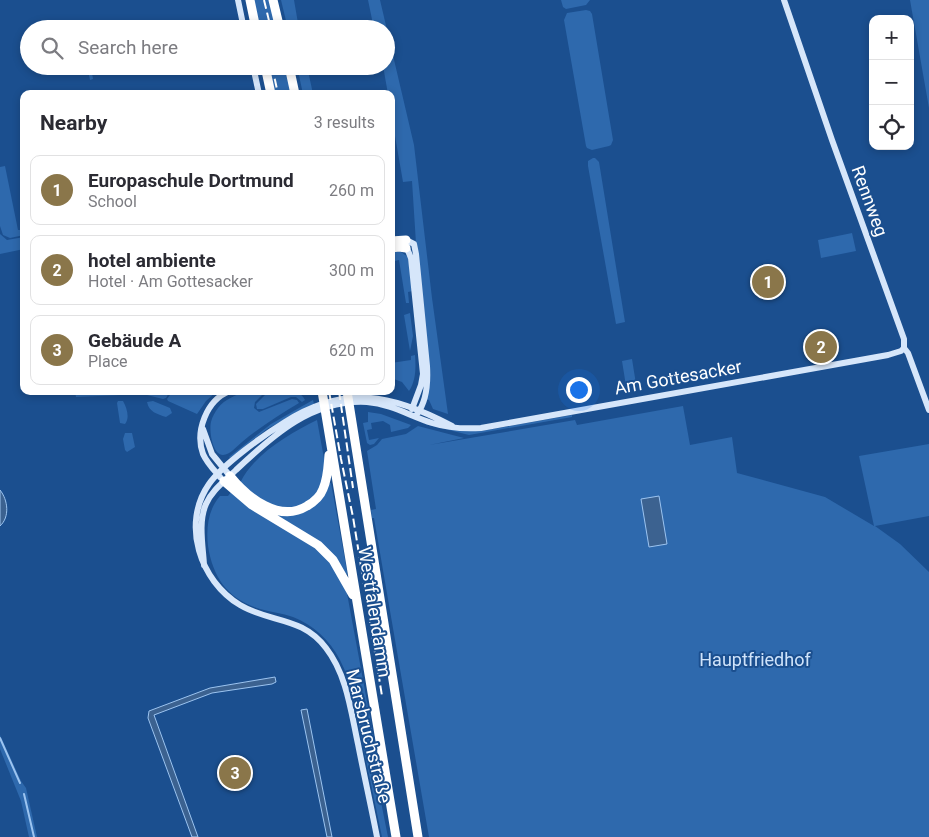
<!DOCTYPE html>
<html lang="en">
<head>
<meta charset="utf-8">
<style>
  :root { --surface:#fff; --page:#f2f2f3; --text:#2b2b33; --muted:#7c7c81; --line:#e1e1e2; --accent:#8a764a }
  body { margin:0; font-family:Roboto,sans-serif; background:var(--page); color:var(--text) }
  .controls { position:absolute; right:15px; top:15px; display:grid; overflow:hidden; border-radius:10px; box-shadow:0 2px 8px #0003 }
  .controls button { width:45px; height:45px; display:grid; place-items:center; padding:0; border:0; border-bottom:1px solid var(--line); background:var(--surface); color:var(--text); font:25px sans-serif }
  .you { position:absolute; left:578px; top:389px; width:18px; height:18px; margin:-12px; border:4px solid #fff; border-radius:50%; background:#1a73e8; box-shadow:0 0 0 8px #1a73e833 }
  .badge { display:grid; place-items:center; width:32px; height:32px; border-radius:50%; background:var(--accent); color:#fff; font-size:16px; font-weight:700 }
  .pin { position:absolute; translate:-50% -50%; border:2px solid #fff; box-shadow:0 1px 5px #0006 }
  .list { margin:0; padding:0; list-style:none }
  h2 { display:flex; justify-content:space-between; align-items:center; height:65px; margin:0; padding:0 20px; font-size:21px }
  h2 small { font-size:16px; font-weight:400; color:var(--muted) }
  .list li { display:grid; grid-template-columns:32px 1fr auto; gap:15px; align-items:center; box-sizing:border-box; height:70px; margin:0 10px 10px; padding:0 10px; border:1px solid var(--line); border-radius:10px }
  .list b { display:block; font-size:19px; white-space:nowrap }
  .list p { margin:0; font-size:16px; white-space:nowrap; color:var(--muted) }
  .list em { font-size:16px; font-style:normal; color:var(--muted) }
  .icon { flex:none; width:28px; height:28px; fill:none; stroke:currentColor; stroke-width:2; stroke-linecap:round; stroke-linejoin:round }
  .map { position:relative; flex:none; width:929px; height:837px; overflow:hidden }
  .search { position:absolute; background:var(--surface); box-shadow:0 2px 8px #0003; left:20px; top:20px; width:375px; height:55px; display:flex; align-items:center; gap:12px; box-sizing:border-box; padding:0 18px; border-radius:28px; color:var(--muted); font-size:19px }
  .panel { position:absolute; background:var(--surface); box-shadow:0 2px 8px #0003; left:20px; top:90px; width:375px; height:305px; border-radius:10px }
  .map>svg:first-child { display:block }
  .green { fill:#2e69ad }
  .water { fill:#3c6290; stroke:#9cc4f0 }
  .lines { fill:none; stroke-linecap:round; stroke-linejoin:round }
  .stream { stroke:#9cc4f0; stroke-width:2 }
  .secondary { stroke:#d6e6fa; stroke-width:6 }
  .highway { stroke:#fff; stroke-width:9 }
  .rail { stroke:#fff; stroke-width:2; stroke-dasharray:9 4; stroke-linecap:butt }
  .labels { text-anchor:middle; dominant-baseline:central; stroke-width:4; stroke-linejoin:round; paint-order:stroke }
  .street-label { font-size:18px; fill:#fff; stroke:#1b4f8f }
  .park-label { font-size:18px; fill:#cfe3fa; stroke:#1b4f8f }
</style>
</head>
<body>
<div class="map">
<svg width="929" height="837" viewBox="0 0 929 837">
  <rect width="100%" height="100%" fill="#1b4f8f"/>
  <path class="green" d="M254 0H270L277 29H260Z
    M281 0H294L299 29H288Z
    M368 0H380L414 145 432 298 448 414 433 409 429 400 426 399 412 181 403 182 391 113V94H388L383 66H386V29H374Z
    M561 0H590L586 5 566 9 563 7Z
    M910 0H929V108Z
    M586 10 590 11 592 14 613 140 611 145 609 146 592 150 587 148 586 146 564 20 567 13Z
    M87 66H134L92 73 93 79 90 80Z
    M269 66H285L292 94H275Z
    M297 66H307L313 94H303Z
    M593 158H595L599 162 625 322 616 324 588 166V161Z
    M5 166 18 230H24V235L10 238 3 235 0 226V167Z
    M852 233 856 251 821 258 818 240Z
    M0 234 7 240 24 237V249L0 254Z
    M396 251 401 252 408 257 413 291 408 292 409 303H406L399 260 395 261 391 256V252Z
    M410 313 413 336 410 351 404 315Z
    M415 355C416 367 416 381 409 391L402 382 391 378V363L411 360V356Z
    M632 359 636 384 626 386 622 361Z
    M75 391H170L166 398 163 399 143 394 76 397Z
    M173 391H217L206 401 197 414 168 401 167 399Z
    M247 391H266L255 402 254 408 259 412 292 399 297 400 299 403C279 415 260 427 242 442 237 446 230 455 223 455 212 455 209 430 211 422 212 417 215 412 218 408 225 399 236 395 247 391Z
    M269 391C282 391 299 387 305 400L302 402 296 397H291L263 409H257L256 404Z
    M313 400 314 404 267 429 230 458 229 457 271 424Z
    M118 401H123C127 408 130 418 125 424L120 423 117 403Z
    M153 401 170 408 172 413 166 417C157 414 149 412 147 402Z
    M683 406 690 445 732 437 737 473 825 497 874 526 859 456 929 444V516L875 526 900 544 929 572V837H429L374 518H372L371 510 376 509 367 451 377 445 382 439 406 434 418 426 464 438 429 445 575 420 577 425Z
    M368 412 381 414 411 425 408 428 391 432 390 425 383 421 371 423 372 429 367 430 369 440 379 438 374 444 370 445 367 443 363 423 368 422Z
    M572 415V417L469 435 425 424 426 423 481 431Z
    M317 420 325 464 323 485 312 500 291 510 268 505 240 483C254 454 289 434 317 420Z
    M125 433H132L135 447 127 452 125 450 123 439Z
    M331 483 347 571V574H345L334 558 257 504 300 512 328 484Z
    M231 492 307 540 329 558 346 588 381 777 379 792 388 837H382C375 803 368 770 361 736 356 711 352 683 340 660 330 640 313 625 293 617 282 613 271 612 260 609 228 599 213 578 208 546 206 528 208 510 220 496H228Z
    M0 735 21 781 26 788 37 837H29L21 801 0 749Z"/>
  <path class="water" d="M0 490C8 500 10 517 0 526Z
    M659 496 667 544 649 547 641 499Z
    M275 677 276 682 272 684 212 693 154 715 198 837H192L148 718 149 711 210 688Z
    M307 709 332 837H327L301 710Z"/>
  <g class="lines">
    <path class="stream" d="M0 738 20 783
      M24 794 34 837"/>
    <path class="secondary" d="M238 0 244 29
      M784 0 832 140 904 339V348L908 353 929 410
      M253 66 259 94
      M406 240 414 244 416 254 427 366C428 382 427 401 417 414
      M406 246 411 258 423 374 421 385 412 409
      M203 429 212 454 230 476
      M220 477C214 470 207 463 203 454 195 432 206 400 230 391
      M204 565C203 546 198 522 206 504 212 490 225 481 236 470 273 435 313 399 367 402 391 404 410 416 432 423 448 428 465 429 481 428L888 355 901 351 904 348
      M377 837C371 806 364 775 358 744 351 712 347 675 326 648 302 616 270 623 240 605 200 581 181 524 209 484 223 464 264 435 285 422 345 384 392 394 452 426"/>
    <path class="highway" d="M250 0 256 29
      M273 0 280 29
      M265 66 271 94
      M289 66 295 94
      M391 241 406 240
      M391 248 399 247 406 248
      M322 391 396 837
      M347 391 418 837
      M230 476C248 498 279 523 307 506 314 502 320 497 323 489 328 478 328 466 329 455
      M224 481 252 505 318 545 333 560 353 595"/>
    <path class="rail" d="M264 0 271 29
      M272 66 278 94
      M329 391 341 459 353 517 382 696
      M339 391 353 488"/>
  </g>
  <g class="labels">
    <g class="street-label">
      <text transform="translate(870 201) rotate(70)">Rennweg</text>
      <text transform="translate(678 377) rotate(-10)">Am Gottesacker</text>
      <text transform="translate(375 612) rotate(81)">Westfalendamm</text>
      <text transform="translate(369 736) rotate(76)">Marsbruchstraße</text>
    </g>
    <g class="park-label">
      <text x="755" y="659">Hauptfriedhof</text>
    </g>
  </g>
</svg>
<div class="controls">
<button>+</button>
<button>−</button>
<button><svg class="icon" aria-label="locate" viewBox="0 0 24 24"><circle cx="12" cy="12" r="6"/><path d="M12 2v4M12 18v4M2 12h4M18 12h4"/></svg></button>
</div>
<div class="you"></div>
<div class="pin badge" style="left:768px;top:282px">1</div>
<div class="pin badge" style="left:821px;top:347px">2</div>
<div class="pin badge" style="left:235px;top:773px">3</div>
<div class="search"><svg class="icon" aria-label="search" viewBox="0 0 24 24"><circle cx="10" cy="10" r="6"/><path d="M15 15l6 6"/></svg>Search here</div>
<section class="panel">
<h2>Nearby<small>3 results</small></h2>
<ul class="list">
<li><span class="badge">1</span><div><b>Europaschule Dortmund</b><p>School</p></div><em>260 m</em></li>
<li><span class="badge">2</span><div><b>hotel ambiente</b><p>Hotel · Am Gottesacker</p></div><em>300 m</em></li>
<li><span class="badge">3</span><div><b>Gebäude A</b><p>Place</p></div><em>620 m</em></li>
</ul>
</section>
</div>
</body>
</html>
